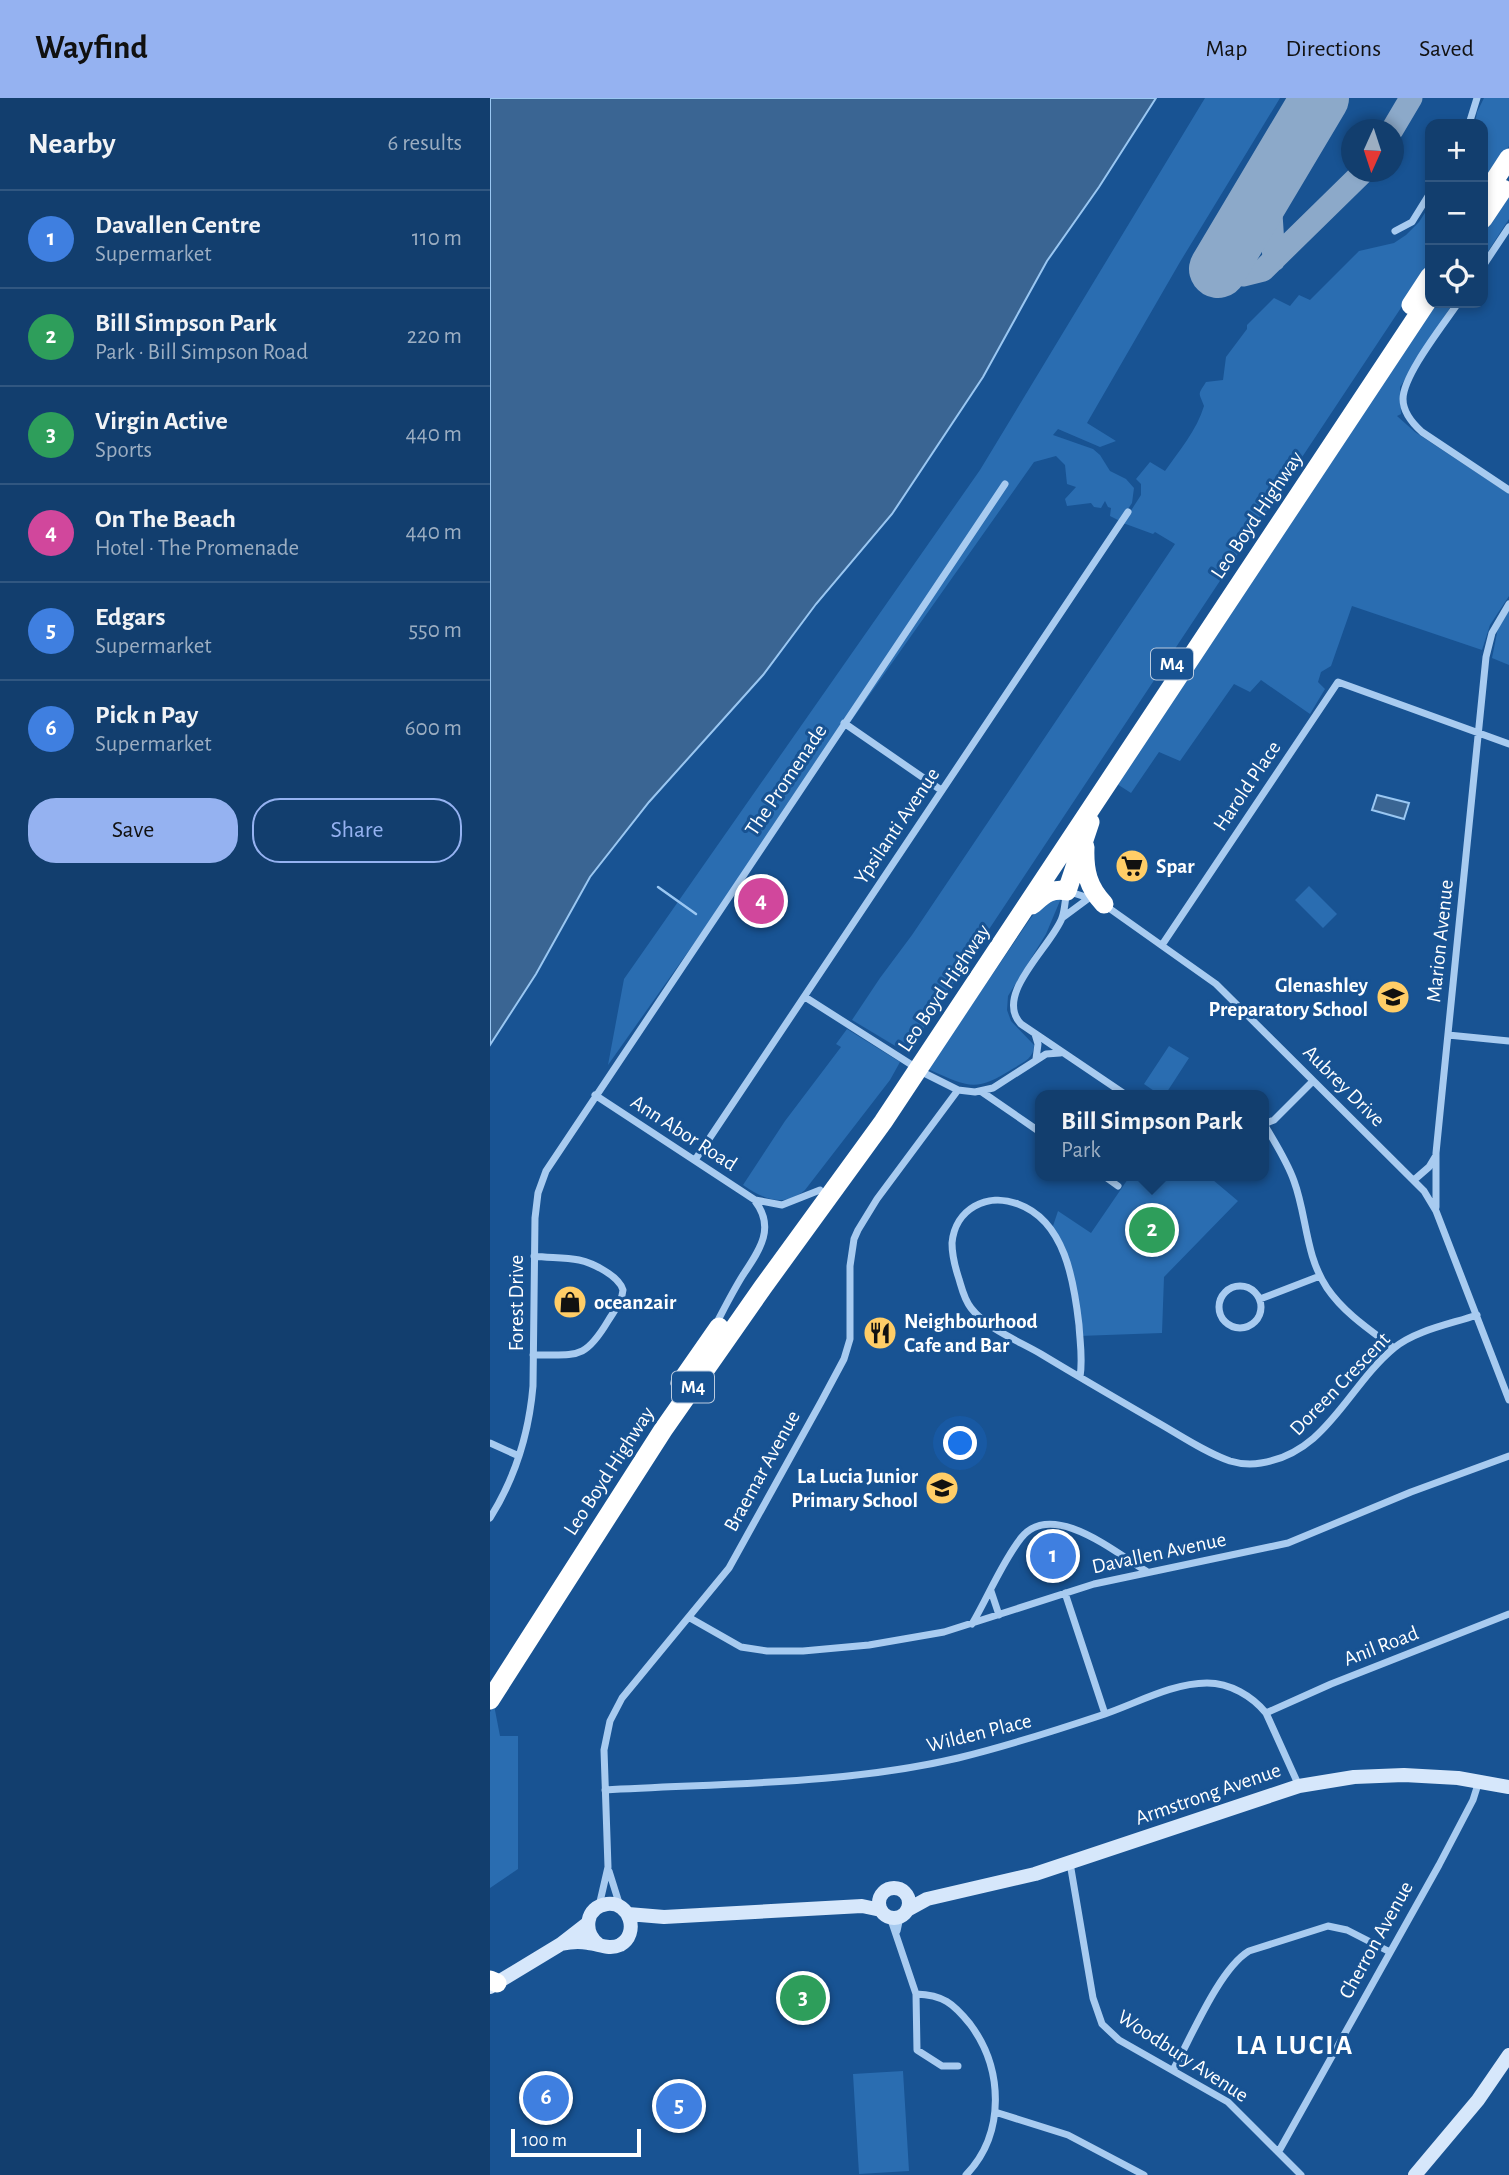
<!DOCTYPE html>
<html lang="en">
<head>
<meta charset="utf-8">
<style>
  :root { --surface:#123e6e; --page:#1f4976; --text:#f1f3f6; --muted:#9caec2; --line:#315781; --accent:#95b2f1 }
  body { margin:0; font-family:"Alegreya Sans",sans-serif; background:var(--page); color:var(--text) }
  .controls { position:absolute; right:21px; top:21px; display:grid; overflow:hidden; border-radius:14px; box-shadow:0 4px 10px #0003 }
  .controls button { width:63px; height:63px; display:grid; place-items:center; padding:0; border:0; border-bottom:2px solid var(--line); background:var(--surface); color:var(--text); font:35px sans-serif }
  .compass { position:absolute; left:851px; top:21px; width:63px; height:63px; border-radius:50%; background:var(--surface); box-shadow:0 4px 10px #0003; rotate:183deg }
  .scale { position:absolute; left:21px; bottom:18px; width:130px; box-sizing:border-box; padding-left:7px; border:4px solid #fff; border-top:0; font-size:19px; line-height:24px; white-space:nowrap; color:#fff; -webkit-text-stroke:5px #185393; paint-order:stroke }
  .you { position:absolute; left:471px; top:1346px; width:24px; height:24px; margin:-18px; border:5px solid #fff; border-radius:50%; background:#1a73e8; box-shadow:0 0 0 10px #1a73e833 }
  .badge { display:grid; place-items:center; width:46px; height:46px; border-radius:50%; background:var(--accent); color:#fff; font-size:23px; font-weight:700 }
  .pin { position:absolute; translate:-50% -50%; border:4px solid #fff; box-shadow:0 2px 7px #0006 }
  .popup { position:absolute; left:545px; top:992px; width:234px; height:91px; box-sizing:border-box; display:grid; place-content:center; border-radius:14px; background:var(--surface); filter:drop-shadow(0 2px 5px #0005); font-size:23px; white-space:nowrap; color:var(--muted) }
  .popup b { font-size:26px; color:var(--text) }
  .popup::after { content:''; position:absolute; left:50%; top:100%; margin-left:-14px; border:14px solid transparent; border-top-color:var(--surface) }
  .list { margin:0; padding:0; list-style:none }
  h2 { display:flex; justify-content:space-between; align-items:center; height:91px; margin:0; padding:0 28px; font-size:30px }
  h2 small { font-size:23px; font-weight:400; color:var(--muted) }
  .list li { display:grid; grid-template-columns:46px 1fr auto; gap:21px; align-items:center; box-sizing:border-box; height:98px; padding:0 28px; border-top:2px solid var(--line) }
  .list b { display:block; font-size:26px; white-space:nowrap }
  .list p { margin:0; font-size:23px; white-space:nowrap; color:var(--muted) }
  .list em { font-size:23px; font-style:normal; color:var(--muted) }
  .actions { display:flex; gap:14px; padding:21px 28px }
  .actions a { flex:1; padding:16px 0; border:2px solid var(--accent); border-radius:28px; text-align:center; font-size:24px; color:var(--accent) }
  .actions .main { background:var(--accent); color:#111 }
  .icon { flex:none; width:38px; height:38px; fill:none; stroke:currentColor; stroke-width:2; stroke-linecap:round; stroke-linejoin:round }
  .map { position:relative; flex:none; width:1019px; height:2077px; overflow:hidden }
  header { display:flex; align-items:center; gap:42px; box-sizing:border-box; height:98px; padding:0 35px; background:var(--accent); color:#111 }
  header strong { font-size:33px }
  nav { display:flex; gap:38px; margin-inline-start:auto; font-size:24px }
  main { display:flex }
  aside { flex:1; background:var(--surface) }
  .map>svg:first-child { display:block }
  .green { fill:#2a6db1 }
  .water { fill:#3a6593; stroke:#9ac7f2; stroke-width:2 }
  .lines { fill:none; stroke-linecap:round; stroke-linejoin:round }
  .stream { stroke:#9ac7f2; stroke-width:2.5 }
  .taxiway { stroke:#8ca9c9; stroke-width:23 }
  .runway { stroke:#8ca9c9; stroke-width:58 }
  .street { stroke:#a8cbf0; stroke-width:7 }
  .secondary { stroke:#d6e7fb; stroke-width:14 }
  .highway { stroke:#fff; stroke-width:19 }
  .labels { text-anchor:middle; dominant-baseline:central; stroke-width:6; stroke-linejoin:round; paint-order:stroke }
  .shield { fill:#185393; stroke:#bacbdf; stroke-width:2 }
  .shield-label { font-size:19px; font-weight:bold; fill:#fff }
  .street-label { font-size:21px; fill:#fff; stroke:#185393 }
  .poi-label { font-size:21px; font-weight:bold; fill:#fff; stroke:#185393; text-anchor:start }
  .district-label { font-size:28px; font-weight:bold; letter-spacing:2px; fill:#fff; stroke:#185393 }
</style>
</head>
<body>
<header>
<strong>Wayfind</strong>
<nav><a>Map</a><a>Directions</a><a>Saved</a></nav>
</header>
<main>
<aside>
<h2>Nearby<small>6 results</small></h2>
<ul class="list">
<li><span class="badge" style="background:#3f7fe0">1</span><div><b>Davallen Centre</b><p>Supermarket</p></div><em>110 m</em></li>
<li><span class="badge" style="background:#2e9e5b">2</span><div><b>Bill Simpson Park</b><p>Park · Bill Simpson Road</p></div><em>220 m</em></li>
<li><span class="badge" style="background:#2e9e5b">3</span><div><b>Virgin Active</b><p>Sports</p></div><em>440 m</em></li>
<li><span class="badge" style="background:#d1479c">4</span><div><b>On The Beach</b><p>Hotel · The Promenade</p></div><em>440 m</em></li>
<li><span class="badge" style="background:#3f7fe0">5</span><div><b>Edgars</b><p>Supermarket</p></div><em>550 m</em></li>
<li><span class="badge" style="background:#3f7fe0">6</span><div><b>Pick n Pay</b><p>Supermarket</p></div><em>600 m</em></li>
</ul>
<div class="actions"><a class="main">Save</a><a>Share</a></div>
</aside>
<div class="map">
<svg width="1019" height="2077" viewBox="0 0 1019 2077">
  <rect width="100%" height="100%" fill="#185393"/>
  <path class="green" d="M715 0H790L690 164 597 325 626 343 610 349 568 331 563 337 603 351 610 357 620 373 636 381 644 390 642 405 630 423 620 418 621 410 618 409 615 403 611 410 604 409 601 405 577 408 575 401 586 389 577 386 575 367 566 358 544 364 118 967 134 881 490 372Z
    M994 0H1019V48L993 87V26H985L987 14Z
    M1019 92V121L993 161V131Z
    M940 107V166L417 955 362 922 390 880 422 837 685 446 665 434 663 436 633 425 651 397V386L646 381 660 364 675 373C689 353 707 332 714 308 709 294 707 298 716 284L733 282 736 259 757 231V227L784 200 800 208 809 197 820 202 869 153 904 145 916 137 929 124Z
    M943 205H963L910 289 911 316 907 318 925 334 1019 396V498L1000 527 992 552 862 508 841 568 831 574 828 584 835 591 820 616 771 582 760 594 744 586 690 663 669 654 641 695 627 686Z
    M1019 513V567L1002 560 1008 530Z
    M819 788 847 816 833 830 805 802Z
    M572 798 556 836 518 898 517 912 521 923 544 947C544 960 534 964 524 970 485 995 479 989 438 971L540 821 556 801Z
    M357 931 410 964 400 982 315 1092C294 1110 273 1101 253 1087L295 1023 351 949 346 946Z
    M679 948 699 960 675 997H670L654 986Z
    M640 1078H723V1082L748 1103 674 1179 672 1235 589 1238 575 1158 563 1128 568 1113 601 1135Z
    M4 1607 10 1638H28V1771L0 1790V1614Z
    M413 1973 419 2073 369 2076 363 1976Z"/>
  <path class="water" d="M0 0H666L609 89 557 163 493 279 402 416 326 506 273 577 159 704 100 779 46 876 0 947Z
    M887 697 919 705 914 721 882 712Z"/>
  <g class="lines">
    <path class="stream" d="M168 789 206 816"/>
    <path class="taxiway" d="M902 32 921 0
      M779 85 784 162
      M731 166 753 177 773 172 873 74"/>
    <path class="runway" d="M728 171 830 0"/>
    <path class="street" d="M979 26 987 0
      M905 133 922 124 940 95
      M993 168 1019 129
      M968 205C954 226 913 277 913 301 913 314 922 325 932 334L1019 392
      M354 625 451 692
      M602 801 577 793C575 801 575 812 572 820 561 849 503 897 531 926L636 997
      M616 808 726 886 934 1093 946 1113 1019 1302
      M572 820 599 800
      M672 847 848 584 1019 646
      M315 899 436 976 468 992 485 994 503 990 556 956 570 955
      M545 936 548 946 546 961
      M958 937 1019 943
      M823 983 784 1022 774 1026C785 1045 797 1063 804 1083 817 1118 815 1157 837 1190 854 1215 880 1232 904 1250
      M492 994 550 1034
      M105 997 265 1102 292 1107 330 1092
      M205 1062 638 414
      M614 1078 628 1088
      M924 1082 939 1069 945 1059
      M946 1109V1055L950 1015 996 559 1002 535 1019 506
      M729 1209a21 21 0 1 1 42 0a21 21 0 1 1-42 0Z
      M770 1201 830 1178
      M226 1226C235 1209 243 1193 253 1177 269 1153 286 1130 265 1103
      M43 1257C87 1256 94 1263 118 1223 124 1213 132 1204 133 1192 129 1178 103 1165 89 1162 74 1159 58 1160 44 1158
      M590 1279C593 1261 590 1245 589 1227 584 1183 575 1123 528 1106 497 1094 465 1111 462 1145 462 1157 465 1169 469 1181 472 1191 474 1201 481 1210 497 1231 529 1243 551 1256 589 1279 627 1301 665 1323 690 1337 714 1354 740 1363 750 1366 761 1367 771 1365 837 1355 857 1289 904 1250 926 1232 961 1226 987 1217
      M0 1345 29 1358
      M0 1420C25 1380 39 1335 43 1288L45 1120 48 1095 56 1073 515 386
      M501 1493 509 1517
      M575 1495 615 1616
      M200 1520 251 1549 277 1553H313L379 1547 454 1534 604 1486 798 1445 921 1394 1019 1358
      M482 1526C498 1499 512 1464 531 1440 562 1401 626 1455 656 1473
      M776 1615 841 1586 1019 1516
      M115 1692C232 1685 353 1687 468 1660 518 1648 567 1632 615 1616 647 1605 683 1585 717 1585 740 1585 762 1598 776 1615L809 1688
      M580 1765 603 1900 612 1926 629 1942 738 2004 811 2077
      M119 1773 130 1808
      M109 1808 118 1769 114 1652 120 1623 132 1600 239 1470 331 1304 354 1261 360 1241V1168L364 1141 368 1132 387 1101 468 992
      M400 1819 426 1896C453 1897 463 1905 480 1926 513 1970 516 2035 476 2077
      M407 1833 410 1819
      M426 1896 427 1952 452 1968H468
      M683 1972C701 1940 729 1871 759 1853L838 1828 857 1832 900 1854
      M505 2014 578 2037 654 2077
      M789 2053 949 1767 983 1702 989 1683"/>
    <path class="secondary" d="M389 1805a15 15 0 1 1 30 0a15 15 0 1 1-30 0Z
      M417 1812 437 1801 545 1776 809 1688 864 1679 914 1677 968 1680 1019 1689
      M138 1816 174 1819 372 1808 391 1812
      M71 1846C80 1844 89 1843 98 1845 109 1846 119 1852 130 1847 150 1836 140 1803 117 1806 95 1809 93 1834 108 1846
      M0 1889 71 1846 98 1825
      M925 2077 988 2002 1019 1957"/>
    <path class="highway" d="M993 100 1019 60
      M993 121 1013 91
      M921 207 940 178
      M595 749C594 773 598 789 614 806
      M542 807C554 797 560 790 577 793L600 724
      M190 1285 229 1229
      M0 1602 173 1332 273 1189 393 1024 940 199
      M0 1882 7 1885"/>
  </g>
  <defs>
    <symbol id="supermarket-disc" viewBox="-11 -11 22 22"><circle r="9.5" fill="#ffcd67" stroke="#185393"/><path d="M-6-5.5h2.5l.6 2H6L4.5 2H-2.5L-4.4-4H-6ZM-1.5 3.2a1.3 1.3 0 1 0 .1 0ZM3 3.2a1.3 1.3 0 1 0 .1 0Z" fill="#111"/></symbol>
    <symbol id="school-disc" viewBox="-11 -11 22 22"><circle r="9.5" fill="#ffcd67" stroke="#185393"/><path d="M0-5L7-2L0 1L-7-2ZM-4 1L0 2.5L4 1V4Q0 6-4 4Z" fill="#111"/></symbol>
    <symbol id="shop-disc" viewBox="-11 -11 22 22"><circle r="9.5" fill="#ffcd67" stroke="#185393"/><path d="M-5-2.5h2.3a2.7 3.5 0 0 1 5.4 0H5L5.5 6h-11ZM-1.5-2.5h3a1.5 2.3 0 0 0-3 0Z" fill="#111"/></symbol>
    <symbol id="restaurant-disc" viewBox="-11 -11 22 22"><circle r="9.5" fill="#ffcd67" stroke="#185393"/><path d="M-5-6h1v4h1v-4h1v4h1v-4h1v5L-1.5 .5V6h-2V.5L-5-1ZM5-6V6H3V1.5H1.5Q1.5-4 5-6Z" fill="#111"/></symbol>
  </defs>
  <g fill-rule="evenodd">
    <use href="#supermarket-disc" x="623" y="749" width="38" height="38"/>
    <use href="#school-disc" x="884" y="880" width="38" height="38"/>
    <use href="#shop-disc" x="61" y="1185" width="38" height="38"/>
    <use href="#restaurant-disc" x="371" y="1216" width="38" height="38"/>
    <use href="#school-disc" x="433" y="1371" width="38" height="38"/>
  </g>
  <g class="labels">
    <g class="shield">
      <rect x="661" y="550.5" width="42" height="31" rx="5"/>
      <rect x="182" y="1273.5" width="42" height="31" rx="5"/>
    </g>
    <g class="shield-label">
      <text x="682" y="566">M4</text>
      <text x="203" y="1289">M4</text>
    </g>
    <g class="street-label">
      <text transform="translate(767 417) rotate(-56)">Leo Boyd Highway</text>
      <text transform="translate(296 682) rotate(-56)">The Promenade</text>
      <text transform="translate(757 688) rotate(-56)">Harold Place</text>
      <text transform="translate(407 728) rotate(-56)">Ypsilanti Avenue</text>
      <text transform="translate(950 843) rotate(-84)">Marion Avenue</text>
      <text transform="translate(454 890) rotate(-56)">Leo Boyd Highway</text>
      <text transform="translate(854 988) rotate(45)">Aubrey Drive</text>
      <text transform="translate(194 1035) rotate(33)">Ann Abor Road</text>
      <text transform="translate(26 1205) rotate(-90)">Forest Drive</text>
      <text transform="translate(850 1286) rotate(-46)">Doreen Crescent</text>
      <text transform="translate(119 1373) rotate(-57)">Leo Boyd Highway</text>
      <text transform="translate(272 1373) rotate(-61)">Braemar Avenue</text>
      <text transform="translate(669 1455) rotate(-12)">Davallen Avenue</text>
      <text transform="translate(891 1548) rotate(-21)">Anil Road</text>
      <text transform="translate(489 1635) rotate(-14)">Wilden Place</text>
      <text transform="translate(718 1696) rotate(-19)">Armstrong Avenue</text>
      <text transform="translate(886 1842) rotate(-61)">Cherron Avenue</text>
      <text transform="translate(693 1958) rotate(33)">Woodbury Avenue</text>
    </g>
    <g class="poi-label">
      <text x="666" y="768">Spar</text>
      <text x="878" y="887" text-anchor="end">Glenashley<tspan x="878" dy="24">Preparatory School</tspan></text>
      <text x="104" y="1204">ocean2air</text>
      <text x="414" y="1223">Neighbourhood<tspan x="414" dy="24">Cafe and Bar</tspan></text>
      <text x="428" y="1378" text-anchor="end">La Lucia Junior<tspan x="428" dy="24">Primary School</tspan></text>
    </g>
    <g class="district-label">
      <text x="805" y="1948">LA LUCIA</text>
    </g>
  </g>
</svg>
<div class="controls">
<button>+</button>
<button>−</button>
<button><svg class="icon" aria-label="locate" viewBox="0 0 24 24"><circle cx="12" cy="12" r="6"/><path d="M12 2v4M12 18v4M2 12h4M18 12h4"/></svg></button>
</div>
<svg class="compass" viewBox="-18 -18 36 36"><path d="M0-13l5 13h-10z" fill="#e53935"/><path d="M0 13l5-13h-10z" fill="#9caec2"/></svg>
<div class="scale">100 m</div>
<div class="you"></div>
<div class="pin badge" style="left:563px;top:1458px;background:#3f7fe0">1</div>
<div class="pin badge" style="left:662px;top:1132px;background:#2e9e5b">2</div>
<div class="popup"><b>Bill Simpson Park</b>Park</div>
<div class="pin badge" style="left:313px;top:1900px;background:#2e9e5b">3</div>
<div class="pin badge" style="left:271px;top:803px;background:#d1479c">4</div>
<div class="pin badge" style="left:189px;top:2008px;background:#3f7fe0">5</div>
<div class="pin badge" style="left:56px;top:2000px;background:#3f7fe0">6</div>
</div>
</main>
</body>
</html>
